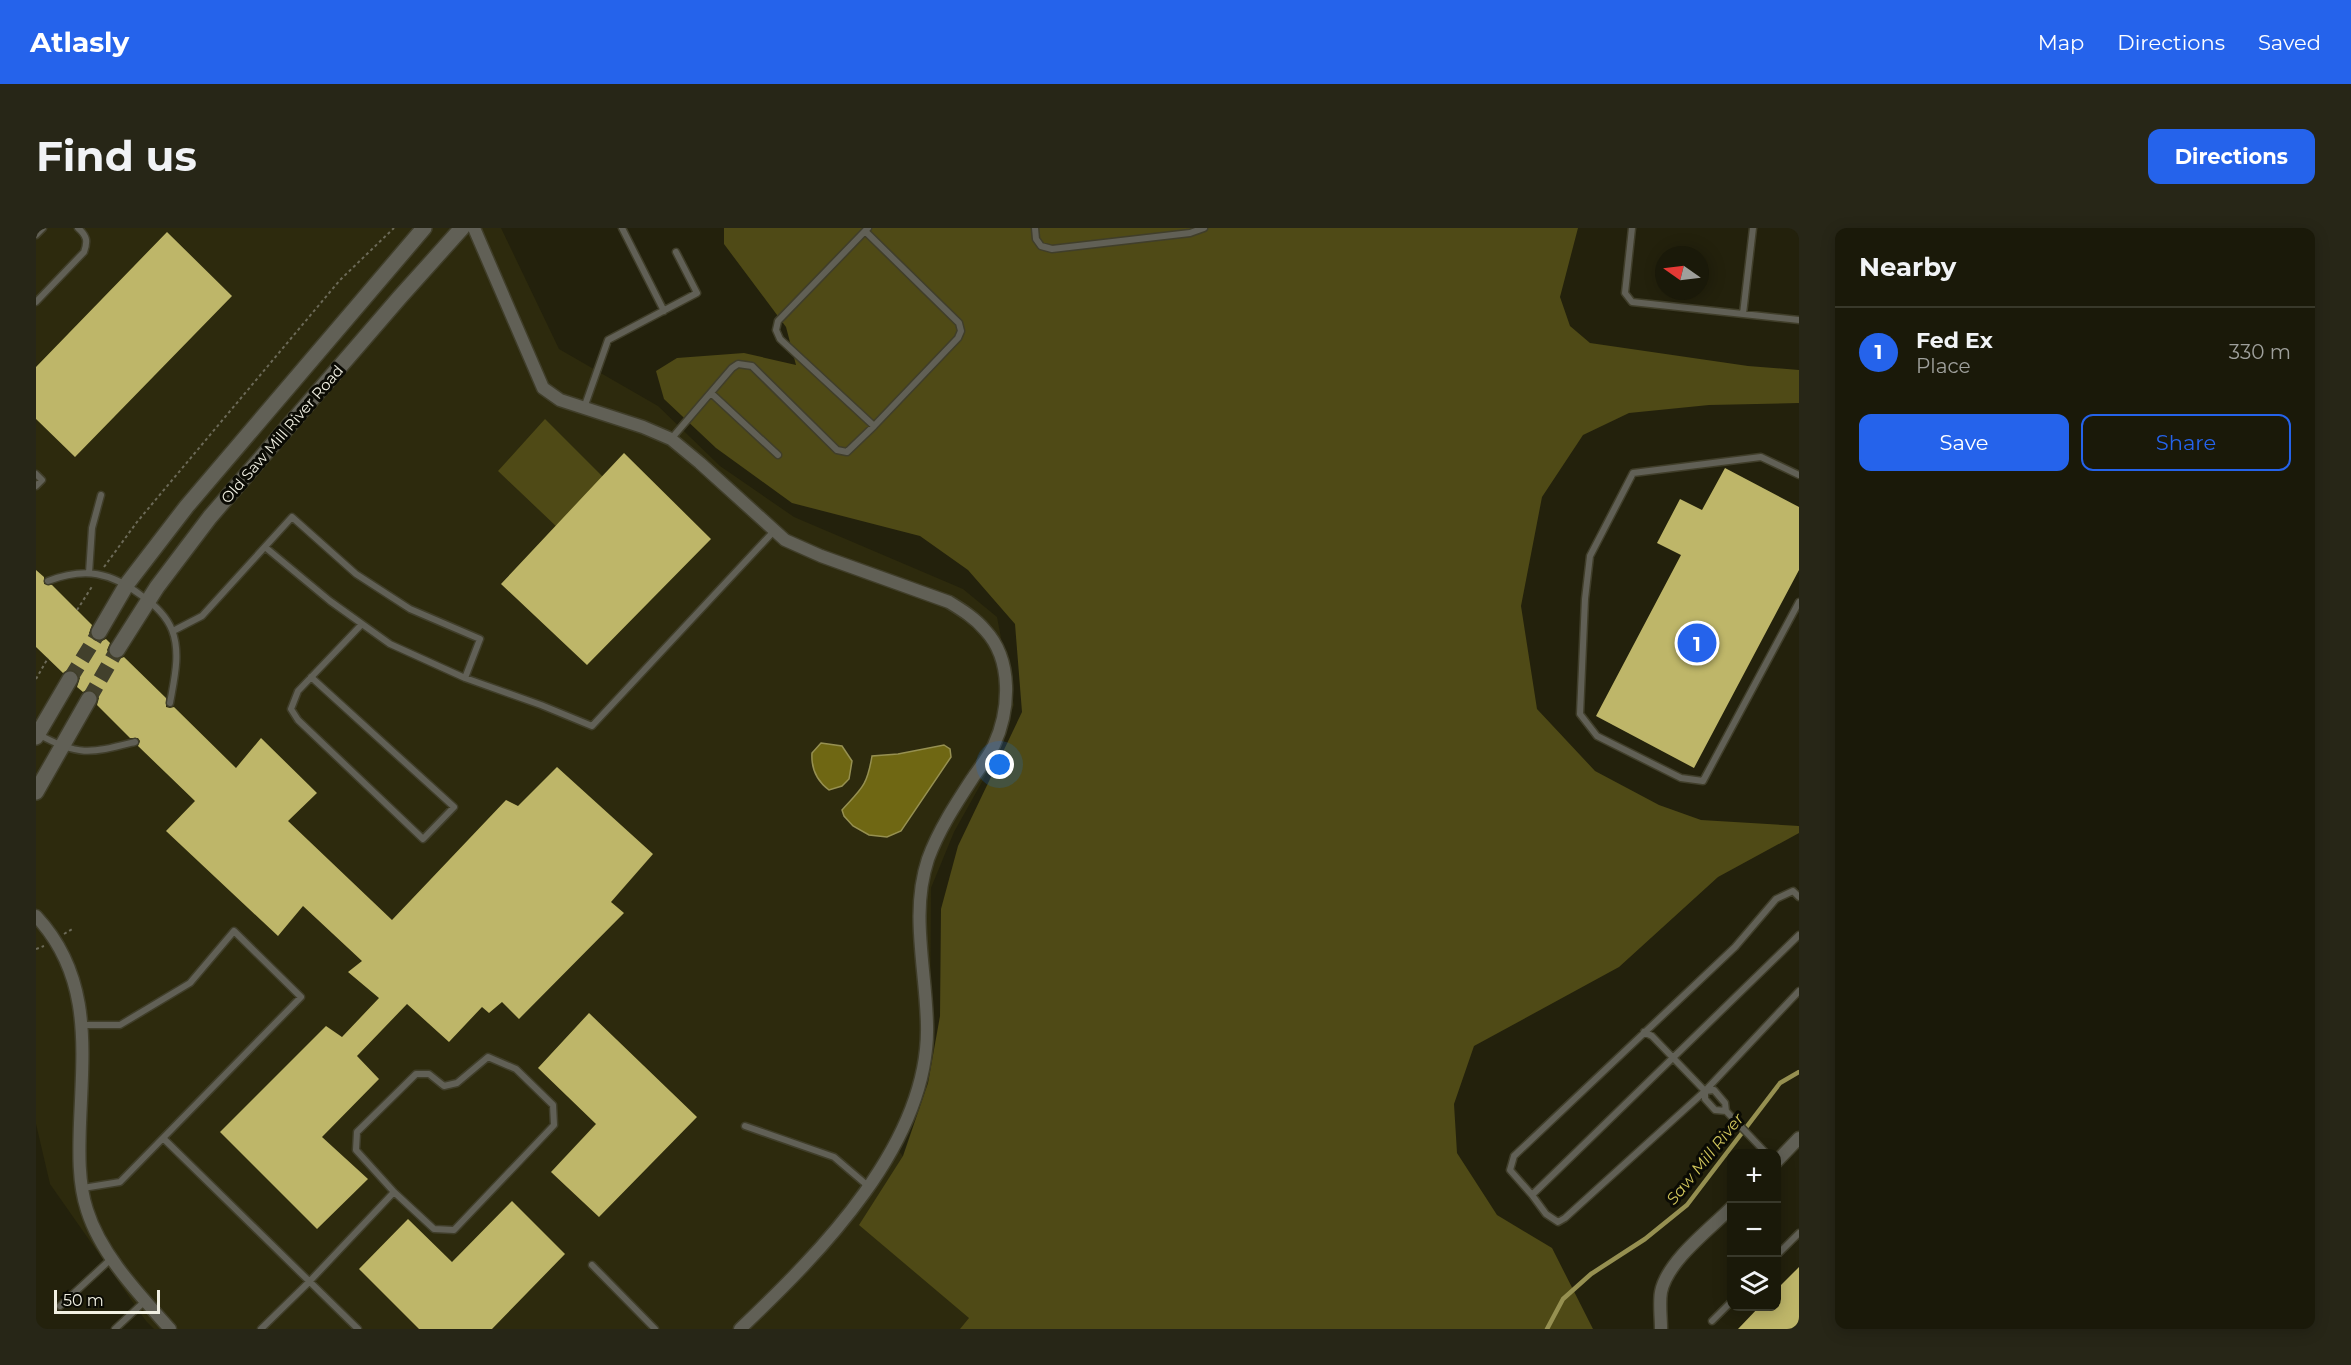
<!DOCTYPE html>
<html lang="en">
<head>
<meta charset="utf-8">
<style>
  :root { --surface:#1a1909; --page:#272617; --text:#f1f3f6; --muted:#9fa09c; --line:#38382a; --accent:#2563eb }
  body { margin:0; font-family:Montserrat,sans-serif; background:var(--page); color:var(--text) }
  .controls { position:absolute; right:18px; bottom:18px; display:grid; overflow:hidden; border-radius:12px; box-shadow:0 3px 15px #0003 }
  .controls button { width:54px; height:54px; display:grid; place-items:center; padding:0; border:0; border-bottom:2px solid var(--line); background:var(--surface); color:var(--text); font:30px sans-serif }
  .compass { position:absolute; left:1619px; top:18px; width:54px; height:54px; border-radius:50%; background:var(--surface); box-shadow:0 3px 15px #0003; rotate:284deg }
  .scale { position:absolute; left:18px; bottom:15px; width:106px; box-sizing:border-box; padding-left:6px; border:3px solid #f1f0e3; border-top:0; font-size:16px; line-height:21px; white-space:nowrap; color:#f1f0e3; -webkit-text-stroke:4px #0b0b04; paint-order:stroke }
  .you { position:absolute; left:964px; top:537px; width:21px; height:21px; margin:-15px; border:4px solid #fff; border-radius:50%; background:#1a73e8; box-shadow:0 0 0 9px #1a73e833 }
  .badge { display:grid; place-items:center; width:39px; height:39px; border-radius:50%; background:var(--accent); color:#fff; font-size:20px; font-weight:700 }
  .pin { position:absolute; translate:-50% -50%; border:3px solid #fff; box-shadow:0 2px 6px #0006 }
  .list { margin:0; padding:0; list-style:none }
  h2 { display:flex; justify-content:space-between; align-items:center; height:78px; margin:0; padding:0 24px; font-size:26px }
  h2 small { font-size:20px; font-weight:400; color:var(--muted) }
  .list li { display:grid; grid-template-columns:39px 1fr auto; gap:18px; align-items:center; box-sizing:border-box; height:90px; padding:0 24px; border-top:2px solid var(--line) }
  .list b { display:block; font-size:22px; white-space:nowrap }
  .list p { margin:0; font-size:20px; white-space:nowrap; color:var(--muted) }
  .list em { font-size:20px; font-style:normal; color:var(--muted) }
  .actions { display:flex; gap:12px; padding:18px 24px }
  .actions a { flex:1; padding:14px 0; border:2px solid var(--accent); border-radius:12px; text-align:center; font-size:21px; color:var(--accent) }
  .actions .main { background:var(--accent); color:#fff }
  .icon { flex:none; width:33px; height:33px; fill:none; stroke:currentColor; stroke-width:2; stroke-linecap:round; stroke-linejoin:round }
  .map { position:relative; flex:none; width:1763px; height:1101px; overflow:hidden; border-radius:12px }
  header { display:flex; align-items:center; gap:36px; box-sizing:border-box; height:84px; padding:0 30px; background:var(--accent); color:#fff }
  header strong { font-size:28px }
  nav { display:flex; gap:33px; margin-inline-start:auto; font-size:21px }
  .intro { display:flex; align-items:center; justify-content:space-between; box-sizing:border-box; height:144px; padding:0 36px }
  h1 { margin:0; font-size:42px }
  .button { padding:15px 27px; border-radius:12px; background:var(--accent); color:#fff; font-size:21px; font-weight:700 }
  main { display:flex; gap:36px; padding:0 36px }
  aside { flex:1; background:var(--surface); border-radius:12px; box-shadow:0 3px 15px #0003 }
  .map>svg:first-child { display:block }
  .built { fill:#2d2a0d }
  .green { fill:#4f4a16 }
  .water { fill:#6f6713; stroke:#969051; stroke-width:1.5 }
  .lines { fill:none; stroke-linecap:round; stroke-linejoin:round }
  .stream { stroke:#969051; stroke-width:4.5 }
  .building { fill:#beb669 }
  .tertiary-tunnel { stroke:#42402c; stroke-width:15; stroke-dasharray:15 8; stroke-linecap:butt }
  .service-casing { stroke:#403e2a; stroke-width:9 }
  .minor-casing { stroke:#403e2a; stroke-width:15 }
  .tertiary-casing { stroke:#403e2a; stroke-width:18 }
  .path { stroke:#6c6a58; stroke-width:2; stroke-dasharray:3 3; stroke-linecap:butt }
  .service { stroke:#616056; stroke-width:6 }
  .minor { stroke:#616056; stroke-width:12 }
  .tertiary { stroke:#616056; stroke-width:15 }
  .labels { text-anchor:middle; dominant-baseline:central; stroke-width:6; stroke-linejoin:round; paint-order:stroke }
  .street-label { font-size:15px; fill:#f1f0e3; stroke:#0b0b04 }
  .water-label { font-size:16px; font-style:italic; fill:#d1c65b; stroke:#0b0b04 }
</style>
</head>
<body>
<header>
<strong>Atlasly</strong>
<nav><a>Map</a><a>Directions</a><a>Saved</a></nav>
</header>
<div class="intro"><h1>Find us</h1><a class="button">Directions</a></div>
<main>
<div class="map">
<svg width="1763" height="1101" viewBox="0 0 1763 1101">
  <rect width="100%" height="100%" fill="#23210c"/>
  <path class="built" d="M0 0H465L523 121 622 178 684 238 758 289 927 361 961 389 978 477 956 536 918 604 895 660 894 827 884 867 863 923 994 1101H118L110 1093 14 956 0 896Z"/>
  <path class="green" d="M688 0H1542L1524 69 1534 98 1554 115 1712 138 1763 142V175L1673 177 1593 185 1547 207 1506 269 1485 378 1501 481 1559 543 1623 577 1665 592 1763 598V605L1682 649 1583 739 1438 818 1418 876 1421 925 1461 987 1516 1020 1557 1101H924L933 1090 823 997 867 928 892 855 904 788 905 681 922 618 986 484 979 396 932 342 884 308 756 275 680 220 628 171 620 143 641 130 708 125 760 137 750 99 688 16Z
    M509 191 568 250 522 300 462 243Z"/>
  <path class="water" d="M785 515 806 518 816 533 813 551 806 558 793 562C781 553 775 540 776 525Z
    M908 517 914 521 915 529 865 603 851 609 833 607 817 598 808 588 806 582C826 560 831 558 836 528L862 526Z"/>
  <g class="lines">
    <path class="stream" d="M1511 1101 1527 1071 1555 1046 1609 1011 1651 977 1744 855 1763 844"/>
  </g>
  <path class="building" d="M131 4 196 68 39 229 0 191V139Z
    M588 225 675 311 551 437 465 356Z
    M1689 240 1763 279V342L1658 540 1560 488 1645 327 1621 315 1644 271 1666 282Z
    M0 342 8 349V356L16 357 56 397 53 405 58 412 64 414 70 411 74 415 71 422 75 430 81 432 88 429 130 470V479L134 480 138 479 200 540 225 510 281 565 252 593 356 692 470 572 482 578 521 539 617 626 575 674 588 685 483 791 466 774 453 785 446 779 413 814 371 776 321 828 343 851 286 909 332 951 281 1001 184 904 290 798 306 809 343 770 312 744 326 733 267 678 242 708 130 603 159 573 102 518 104 513 102 510H94L61 477 63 470 58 463 52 461 47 464 41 459 44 450 39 443 33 441 27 445 0 419Z
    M553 785 661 889 563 989 515 944 560 896 502 840Z
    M476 973 529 1026 456 1101H383L323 1041 372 991 416 1034Z
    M1763 1039V1101H1702L1724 1078H1740V1062Z"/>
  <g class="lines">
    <path class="tertiary-tunnel" d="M34 451 63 404
      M53 471 81 422"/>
    <defs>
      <path id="service" d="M586 0 628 83
        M999 0 1000 11 1005 18 1016 21 1154 5 1168 0
        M1596 0 1589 65 1596 74 1763 92
        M829 3 923 95 925 103 922 110 838 198 744 111 740 102 742 93 832 0
        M0 7 7 0
        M0 74 48 24C52 13 51 8 42 0
        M1707 86 1717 0
        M675 165 742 227
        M548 180 572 112 661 65 640 24
        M635 211 696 140 702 136 716 138 801 222 811 224 838 198
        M0 246 6 252 0 258
        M1763 247 1725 229 1597 245 1554 328 1549 371 1544 486 1561 508 1645 550 1667 553 1763 374
        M229 319 294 373 354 416 429 450 505 477 556 498 738 303
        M53 345 56 300 65 267
        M12 353C49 339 75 344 106 368 119 377 130 387 136 402 145 425 138 452 134 475
        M137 403 166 388 256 289 320 346 374 381 444 411 429 450
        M275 449 418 579 387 611 262 492 255 481 262 463 326 396
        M2 506C43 529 55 525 99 514
        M1763 669 1757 663 1740 671 1699 719 1478 928 1474 942 1496 967 1763 707
        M46 797H84L154 755 198 703 265 769 84 954 47 960
        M1608 804 1616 808 1669 863
        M452 829 480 841 517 877 518 897 418 1002 398 1001 358 964 320 922 321 904 380 846H393L408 858 421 855Z
        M1690 883 1679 882 1669 871V863L1678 862 1689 875 1690 883 1731 926
        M709 898 798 929 832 958
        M128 911 322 1101
        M1496 967 1510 986 1522 994 1529 990 1669 863 1763 763
        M1740 1028 1763 1005
        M556 1037 619 1101
        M24 1078 76 1030
        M1676 1093 1696 1073
        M79 1101 109 1073
        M225 1101 273 1054 358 964"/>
      <path id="minor" d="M438 0 507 160 524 172 607 199 635 211 664 235 749 312 785 328 913 374C926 382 939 390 949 402 977 432 974 482 958 517 953 528 945 538 938 548 921 574 903 601 892 631 874 685 890 741 891 797 894 915 783 1026 704 1101
        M0 688C56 748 47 819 44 895 43 923 42 955 51 982 65 1027 103 1066 134 1101
        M1740 934 1763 910
        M1625 1101C1625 1089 1623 1075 1625 1064 1631 1033 1674 1001 1696 979"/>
      <path id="tertiary" d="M63 404 91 356 151 278 388 0
        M81 422 121 359 174 289 364 69 426 0
        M0 509 34 451
        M0 564 53 471"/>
    </defs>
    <use href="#service" class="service-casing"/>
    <use href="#minor" class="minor-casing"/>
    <use href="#tertiary" class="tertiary-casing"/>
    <path class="path" d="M68 339 101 294 304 52 358 0
      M41 382 57 357
      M0 451 12 430
      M28 706 38 700
      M0 721 8 718"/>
    <use href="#service" class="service"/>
    <use href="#minor" class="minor"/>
    <use href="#tertiary" class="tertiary"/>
  </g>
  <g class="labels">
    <g class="street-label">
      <text transform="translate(246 206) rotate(-49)">Old Saw Mill River Road</text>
    </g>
    <g class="water-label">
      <text transform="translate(1669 931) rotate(-51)">Saw Mill River</text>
    </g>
  </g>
</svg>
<div class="controls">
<button>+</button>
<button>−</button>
<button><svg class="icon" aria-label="layers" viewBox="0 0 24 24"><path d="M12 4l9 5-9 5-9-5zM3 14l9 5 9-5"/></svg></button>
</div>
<svg class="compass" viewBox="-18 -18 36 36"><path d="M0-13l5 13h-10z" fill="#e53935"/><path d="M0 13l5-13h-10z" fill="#9fa09c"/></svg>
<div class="scale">50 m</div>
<div class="you"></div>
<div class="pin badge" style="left:1661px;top:415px">1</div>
</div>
<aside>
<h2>Nearby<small></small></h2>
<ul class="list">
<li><span class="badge">1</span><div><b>Fed Ex</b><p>Place</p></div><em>330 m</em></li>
</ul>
<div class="actions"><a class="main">Save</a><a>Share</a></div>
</aside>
</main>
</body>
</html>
